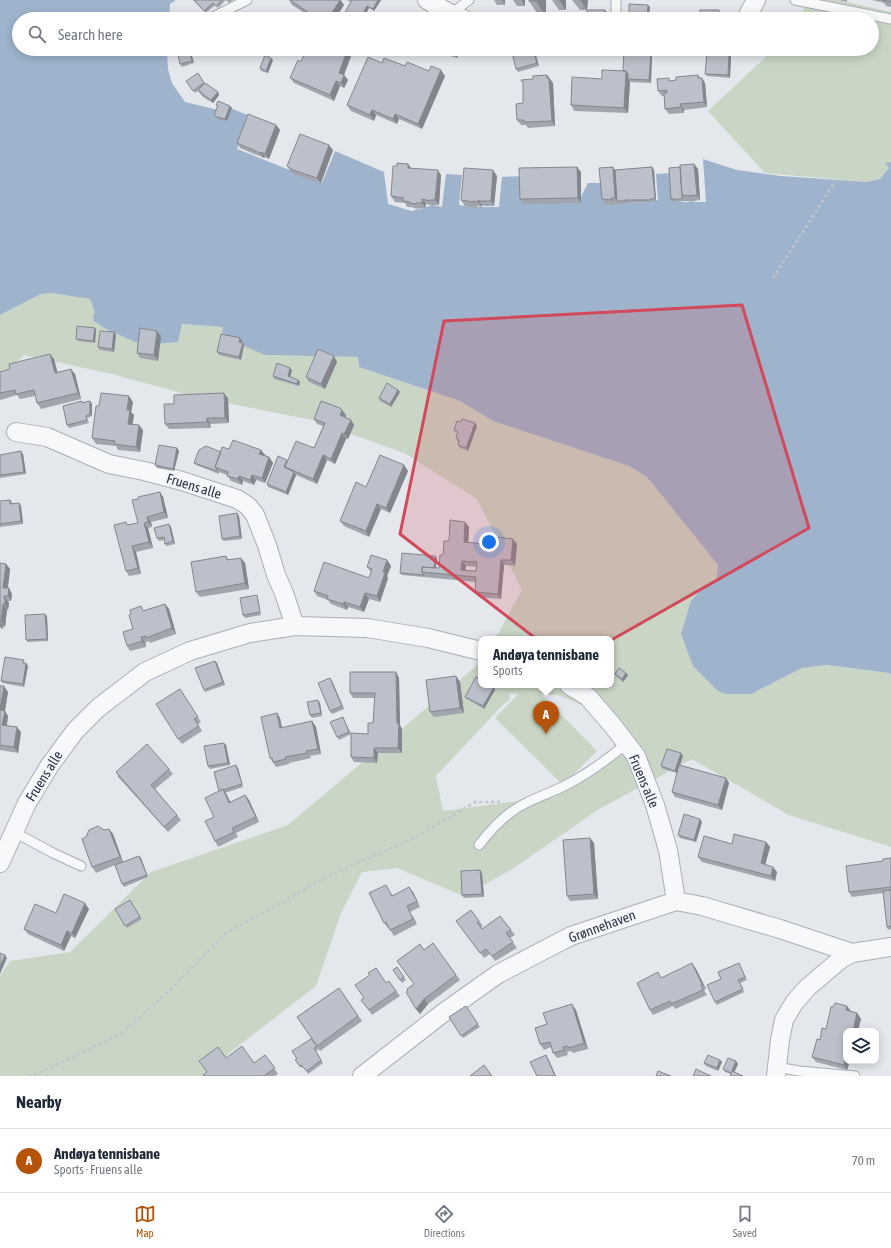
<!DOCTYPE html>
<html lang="en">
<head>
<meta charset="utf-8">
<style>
  :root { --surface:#fff; --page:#f2f2f3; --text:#1f2937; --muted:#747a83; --line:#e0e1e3; --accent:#b45309 }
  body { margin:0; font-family:"Asap Condensed",sans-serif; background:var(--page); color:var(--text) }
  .controls { position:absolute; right:12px; bottom:12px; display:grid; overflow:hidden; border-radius:8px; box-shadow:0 2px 10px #0003 }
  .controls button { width:36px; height:36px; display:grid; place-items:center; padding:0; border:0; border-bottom:1px solid var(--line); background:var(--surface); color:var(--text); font:20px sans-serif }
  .you { position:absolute; left:489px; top:542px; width:14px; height:14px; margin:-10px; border:3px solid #fff; border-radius:50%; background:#1a73e8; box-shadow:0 0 0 6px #1a73e833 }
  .badge { display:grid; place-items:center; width:26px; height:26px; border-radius:50%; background:var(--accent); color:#fff; font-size:13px; font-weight:700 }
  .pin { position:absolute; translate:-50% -33px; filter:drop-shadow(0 1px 2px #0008) }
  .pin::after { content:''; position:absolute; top:21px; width:14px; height:12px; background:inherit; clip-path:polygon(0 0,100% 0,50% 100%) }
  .popup { position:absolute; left:478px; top:636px; width:136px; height:52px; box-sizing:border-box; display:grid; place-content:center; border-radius:8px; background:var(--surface); filter:drop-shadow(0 1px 3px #0005); font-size:13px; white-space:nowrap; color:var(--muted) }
  .popup b { font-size:15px; color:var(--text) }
  .popup::after { content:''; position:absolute; left:50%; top:100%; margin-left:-8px; border:8px solid transparent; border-top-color:var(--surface) }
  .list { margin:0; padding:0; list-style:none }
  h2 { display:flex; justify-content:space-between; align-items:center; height:52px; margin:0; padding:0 16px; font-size:17px }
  h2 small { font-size:13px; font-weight:400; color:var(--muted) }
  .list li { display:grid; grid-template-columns:26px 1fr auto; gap:12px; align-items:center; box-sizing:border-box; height:64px; padding:0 16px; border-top:1px solid var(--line) }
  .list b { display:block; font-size:15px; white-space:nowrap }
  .list p { margin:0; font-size:13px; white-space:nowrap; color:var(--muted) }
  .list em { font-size:13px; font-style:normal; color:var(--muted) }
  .icon { flex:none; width:22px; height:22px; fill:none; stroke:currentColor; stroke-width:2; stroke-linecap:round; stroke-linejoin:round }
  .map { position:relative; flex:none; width:891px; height:1076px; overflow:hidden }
  .search { position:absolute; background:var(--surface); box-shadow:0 2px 10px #0003; left:12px; right:12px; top:12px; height:44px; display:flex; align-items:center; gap:10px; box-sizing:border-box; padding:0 14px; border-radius:22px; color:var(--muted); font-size:15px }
  .sheet { height:116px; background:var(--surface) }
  nav { display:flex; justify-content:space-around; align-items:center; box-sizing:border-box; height:56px; border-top:1px solid var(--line); background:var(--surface); font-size:11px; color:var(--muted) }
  nav a { display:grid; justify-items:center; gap:2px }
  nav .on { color:var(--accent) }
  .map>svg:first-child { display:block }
  .green { fill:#c9d6c5; fill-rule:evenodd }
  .water { fill:#9fb4cc }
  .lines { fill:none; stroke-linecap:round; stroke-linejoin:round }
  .lane-casing { stroke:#a9aeb7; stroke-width:11 }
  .street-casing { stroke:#a9aeb7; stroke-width:20 }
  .path { stroke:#c2c5cb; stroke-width:2.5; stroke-dasharray:3 3; stroke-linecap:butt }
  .lane { stroke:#f7f8fa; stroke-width:9 }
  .street { stroke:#f7f8fa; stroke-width:18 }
  .wall { fill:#a1a5ae; fill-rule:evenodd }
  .shaded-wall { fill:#83868d }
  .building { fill:#bbc0ca; stroke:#83868d; fill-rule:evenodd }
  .marked { fill:#d1495b; fill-opacity:0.2; stroke:#d1495b; stroke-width:3; stroke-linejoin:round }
  .labels { text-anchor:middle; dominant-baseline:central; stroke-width:3; stroke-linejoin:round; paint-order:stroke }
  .street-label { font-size:14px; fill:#2b3445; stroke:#f4f6f9 }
</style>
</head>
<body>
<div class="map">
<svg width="891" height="1076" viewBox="0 0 891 1076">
  <rect width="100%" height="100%" fill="#e4e7ec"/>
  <path class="green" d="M809 0H838L891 12V162L886 163 889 168 880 179 867 182 765 173 708 111 774 49H872V19H798Z
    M51 293 90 299 95 313 178 342 182 324 223 327 265 355 358 357 359 367 460 401 493 421 629 466 647 477 718 565 716 582 703 587 751 694 802 668 827 665 889 673 891 675V847L789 815 692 759 599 809 511 870 463 896 397 868 362 872 341 913 316 986 228 1054 214 1076H0V976L10 961 70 952 151 872 288 825 481 662V685H611V639H495L522 590 477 499 404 453 312 420 192 396 112 374 24 355 0 376V315L41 294ZM509 693 518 694 495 718 563 785 597 751 541 694 558 695 608 716 616 754 549 797 443 811 436 776 500 708 510 699Z"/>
  <path class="water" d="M0 0H176L170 4 169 19H19V49H167L168 69 172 83 185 102 214 109H233L250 116 237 149 322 183 335 151 384 172 388 204 412 211 433 205 442 207 446 174 462 175 459 205 476 207H499L502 177 523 176 578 203 588 183H604L605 204 651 202 658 200 656 174 671 173 677 202H706L703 159 737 170 781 176 867 182 880 179 889 168 885 163 891 162V675L889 673 827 665 802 668 751 694H726L718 691 693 666 681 634 691 601 703 587 716 582 718 565 647 477 629 466 493 421 460 401 359 367 358 357 265 355 222 336 223 327 182 324 178 342 142 345 106 329 94 321 93 316 95 313 90 299 51 293 41 294 0 315Z"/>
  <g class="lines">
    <defs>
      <path id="lane" d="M795 0 891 19
        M451 14 469 0
        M209 19 247 0
        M616 19V0
        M14 832 53 853 81 866
        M479 845C492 828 507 812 526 803 540 796 555 791 568 784 589 773 608 759 626 744
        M777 1067 799 1071 855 1076"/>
      <path id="street" d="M427 0 451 14 464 19
        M746 19 756 0
        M16 432 47 437 109 464 144 471 182 481 237 499 248 506 255 515 267 545 276 575 284 593 295 626
        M569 685 588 697 613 726 636 756 655 805 668 850 676 901
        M0 863 27 803 50 765 75 731 98 708 145 672 190 651 250 633 295 626 367 628 428 638 481 651
        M362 1076 443 1013 498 974 571 936 676 901 702 906 780 929 852 953
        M776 1076 780 1040 784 1020 794 1003 807 988 841 959 852 953 891 947"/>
    </defs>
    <use href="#lane" class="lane-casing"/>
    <use href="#street" class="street-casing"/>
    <path class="path" d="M773 278 835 182
      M28 1076 35 1075 122 1033 172 988 225 934 332 874 416 837 475 802H500"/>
    <use href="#lane" class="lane"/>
    <use href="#street" class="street"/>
  </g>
  <path class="wall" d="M193 0H233L229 3 226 0 218 8 215 5 206 13Z
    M289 0H341L344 5 335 19H314L292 5Z
    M346 0H381L374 11 369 8 363 19H349L345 17 344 14 351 2Z
    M494 0H505V5H497Z
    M513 0H525V6H517Z
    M529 0H546V16H539L529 1Z
    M552 0H566V10H559Z
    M572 0H588L587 10H605L607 13 606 19H586L587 10H580Z
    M839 0H847V2Z
    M872 0H891V7L886 6 884 3Z
    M177 49H190L194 63 182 67 180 64Z
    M426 49H460L457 58Z
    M511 49H534L539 66 518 72 516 69Z
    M318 53 351 56 344 75 348 80 344 88 340 86 334 101 294 83 290 78 301 62Z
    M652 54 651 83 630 82 628 113 574 111 571 105 602 79 623 71Z
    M731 56 730 78 707 76 705 74Z
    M273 60 268 73 261 71 260 68Z
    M382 63 429 71 445 76 422 129 399 119 397 124 376 115 374 121 351 111 347 105Z
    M547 75 553 83 555 126 528 128 526 125H521L517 120 523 103 533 79Z
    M702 78 705 83 707 107 684 110V113L669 114 665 109 664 96H662L658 91 671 81Z
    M186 81 205 83 218 92 219 95 213 103 203 97 198 91 195 93Z
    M216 105 232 108 227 121 219 120 214 115 217 107Z
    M276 125 280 130 269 159 265 157 264 158 240 148 237 143Z
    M333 150 321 183 296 175 291 172 287 166Z
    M694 164 698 169 700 200 690 202 689 201H685L678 202 677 201 673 202 671 199 680 167Z
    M577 167 581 172V203L524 204 520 199Z
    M613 167 615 170 652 167 654 170 656 201 651 202 627 203V204H615V205H605L602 199Z
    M411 168 441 175 439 205H433V206L426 204 425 208H419V209L413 208 412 207H407L405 203 395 202 391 196Z
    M497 176 494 206H484L482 205V207L477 206 476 208 465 206 461 200Z
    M95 328 96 330 95 343 78 341 76 339Z
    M114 332 116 335 114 352 100 350 98 347Z
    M161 336 158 361 140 358 137 353Z
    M242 341 241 342 243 343 244 345 241 360 219 355 217 352Z
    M50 354 54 359 57 372 75 374 81 399 41 409 37 403 35 396 20 399 17 395 0 400V372L10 369Z
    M337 362 325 389 309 382 306 377Z
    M292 370 290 377 298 380 300 382 299 386 274 379 273 376Z
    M398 390 400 392 391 407 380 401 379 398Z
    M228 398 229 423 210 424 211 428 169 429 165 424 174 404Z
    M90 401 92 404V416L87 418 89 423 69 428 67 425 83 402Z
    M133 402 131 412 134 415 132 424 143 430 140 452 118 450 116 446 96 444 92 438 99 406Z
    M346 415 345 417 351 420 354 425 348 439H346L335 464 327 460 317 484 296 475 288 495 268 487 267 484 287 460 288 461 314 448 323 426 317 424 314 419Z
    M461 422 477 426 468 451 460 448 458 445 459 441H457L456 438 457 433 454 430Z
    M177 448 179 451 174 471 157 468 155 465Z
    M229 449 261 450 265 455 264 456 269 457 273 463 265 483 256 480 254 485 243 481 242 485 231 481 227 475 219 472V474L196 465 194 463 221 452Z
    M23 454 26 474 0 478V455Z
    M404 465 408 471 390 513 381 509 369 537 344 526 340 521 366 487Z
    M160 492 163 497 168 518 151 522 152 527 148 528 153 548 136 552 141 574 129 576 126 571 128 525 138 523Z
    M10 500 12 502V504L19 503 21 506 23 524 0 527V501Z
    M237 513 239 516 242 539 224 541 222 539Z
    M465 522 469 527 468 543 485 544H517L515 566 504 565 501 599 479 597 475 592 476 582 402 575 400 573 435 556 437 558 436 568H439L443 555 449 541ZM466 566 477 567 476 571 465 570Z
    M169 524 171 527 175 544 167 546 165 544 164 540 159 541 157 538Z
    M226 556 229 560 241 558 245 563 249 589 200 597 196 592Z
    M387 560 391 566 387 576 388 578 380 602 369 599 364 612 348 607 347 610 331 604 328 600 317 596 314 591 369 578 371 572 367 567Z
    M0 563 6 564 10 569 8 588 12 594 11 601H8L9 603 8 610H7L5 627 3 626V629L0 628Z
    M258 598 261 615 245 618 243 615Z
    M165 604 169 609 176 634 150 643 149 641 145 643 146 647 130 651 127 646 133 629 144 610Z
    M47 616 48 641 28 642 26 640Z
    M26 663 28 666 24 687 3 683 1 681Z
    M217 663 225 685 205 692 204 690Z
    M396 672 399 678 400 725 402 729V753H378L377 763 354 762 351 757V734L339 740 337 737 344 720 351 734H368L373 723 375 698H353L350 693Z
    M626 673 628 675 623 682 617 677 615 674Z
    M456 676 460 682 464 713 434 717 430 712Z
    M332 681 344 709 332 714 330 711Z
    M0 686 8 692 5 711 8 716 7 725 21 732 18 753 0 750Z
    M494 687 495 690 484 709 467 699 465 697Z
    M180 689 201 722 198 724 202 731 182 744 178 739Z
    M320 703 322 716 312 718 310 715Z
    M277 713 280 718 282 728 312 721 316 727 321 754 310 756 311 758 289 763V764L276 767 270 758Z
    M226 745 230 765 210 769 208 766Z
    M681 753 683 756 680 765 726 778 729 783 722 810 675 797 672 792 677 773 663 769 661 766Z
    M238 768 243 787 225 793 230 802 245 795 249 800 259 822 236 833 238 837 218 847 215 841 214 817 219 791Z
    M169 769 173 774 155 789 177 815 181 820 168 832 119 778 116 772Z
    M702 822 696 842 680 838 678 835Z
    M109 829 113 834 123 862 139 856 141 858 148 877 124 887 122 884 115 865 96 873 92 867 104 830Z
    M590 838 594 843 598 899 570 901 567 896Z
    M766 842 770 847 765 865 773 867 777 872 775 881 702 862 698 857 732 844Z
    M891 858V929L888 930 887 927 883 893 852 897 849 892 883 861Z
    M482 873 484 897 464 898 462 895Z
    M386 885 392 895 413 892 420 907 410 912 417 924 394 936 389 928H388L384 923Z
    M130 900 142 919 127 928 115 909Z
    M89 909 75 938 71 936 64 951 28 934 24 929 56 913Z
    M471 910 483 926 481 927 482 929 500 916 515 935 510 938 517 948 495 961 490 954 484 958 456 921Z
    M433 943 460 980 428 1004 420 1014 416 1009 408 990 414 984 424 950Z
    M692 963 696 969 706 989 704 990 707 995 675 1009 673 1006 653 1015 650 1010 662 978Z
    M739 963 747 980 740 983 744 992 717 1005 715 1002 721 979Z
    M397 967 406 980 402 983 393 970Z
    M389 981 400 996 372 1015 361 1000Z
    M339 988 362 1021 320 1051 297 1017Z
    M466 1006 480 1027 463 1038 449 1017Z
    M576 1010 588 1049 573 1053 571 1051 567 1052 568 1055 557 1058 553 1053 551 1047 544 1050 540 1044 547 1024Z
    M851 1011V1012L857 1013 861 1019 846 1061H850L847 1070 816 1062 812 1057 820 1040 826 1029Z
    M311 1039 319 1049 316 1051 323 1063 308 1074 303 1067 301 1068 297 1063V1059Z
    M265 1055 278 1074 275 1076H204L226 1058 254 1063Z
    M720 1060 722 1062 718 1071 706 1066 704 1063Z
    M738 1064 734 1072 731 1074 725 1072 723 1069Z"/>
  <path class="shaded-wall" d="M340 0 344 5 335 19H328Z
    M378 0H381L374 11 373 9Z
    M502 0H505V5Z
    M521 0H525V6Z
    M536 0H546V16L536 1Z
    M559 0H566V10Z
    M580 0H588L587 10Z
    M648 5 650 7 649 19H647Z
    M367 6 369 8 363 19H360Z
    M605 10 607 13 606 19H604Z
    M719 10 720 13V19H718Z
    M189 49H190L194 63 192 61Z
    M457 49H460L457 58 455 55Z
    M533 49H534L539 66 537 63Z
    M347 51 351 56 344 75 348 80 344 88 341 83 339 73Z
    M651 52 652 54 651 83 649 80Z
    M729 53 731 56 730 78 728 75Z
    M271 58 273 60 268 73 266 71Z
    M441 70 445 76 422 129 418 124Z
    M626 71 630 76 628 79 630 82 628 113 624 108Z
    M547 75 553 83 555 126 552 121Z
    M698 75 702 80V78L705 83 707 107 704 102Z
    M336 81 340 86 334 101 330 95Z
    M218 92 219 95 213 103 211 100Z
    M680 104 684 110V113L681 107Z
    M230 106 232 108 227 121 225 119Z
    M372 110 376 115 374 121 370 115Z
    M395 114 399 119 397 124 393 119Z
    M276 125 280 130 269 159 265 154Z
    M329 145 333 150 321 183 317 178Z
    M261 152 265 157 264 158 260 153Z
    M408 164 412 169 408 168Z
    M694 164 698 169 700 200 697 195Z
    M577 167 581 172V203L578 198Z
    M613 167 617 173V201L615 198Z
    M652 167 654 170 656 201 655 198Z
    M438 170 441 175 439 205 435 200Z
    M493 170 497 176 494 206 491 201Z
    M422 199 426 204 425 208 422 203Z
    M478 200 482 205V207L478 202Z
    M95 328 96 330 95 343 93 341Z
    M157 331 161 336 158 361 154 355Z
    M114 332 116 335 114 352 112 349Z
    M240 338 242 341 241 345 239 342Z
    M243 343 244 345 241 360 239 357Z
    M50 354 54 359 59 378 55 373Z
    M334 356 337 362 325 389 321 384Z
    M290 368 292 370 290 379 288 376Z
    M71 369 75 374 81 399 78 393Z
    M298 380 300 382 299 386 297 384Z
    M398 390 400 392 391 407 390 404Z
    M224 393 228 398 229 423 225 418Z
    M129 396 133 402 131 412 134 415 132 429 128 424 127 410Z
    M90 401 92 404V416L90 414Z
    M342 410 346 415 344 420 340 415Z
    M207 418 210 424 211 428 207 422Z
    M351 420 354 425 348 439 344 434Z
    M475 423 477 426 468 451 466 448Z
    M139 425 143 430 140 452 136 447Z
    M342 433 346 439 335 464 331 459Z
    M177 448 179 451 174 471 173 469Z
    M261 450 265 455 263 459 259 454Z
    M21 451 23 454 26 474 24 472Z
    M323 455 327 460 317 484 313 479Z
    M269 457 273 463 265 483 262 478Z
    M404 465 408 471 390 513 386 508Z
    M294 472 296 475 288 495 286 492Z
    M252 475 256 480 254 485 250 480Z
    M239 476 243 481 242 485 238 479Z
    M160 492 163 497 168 518 164 512Z
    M19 503 21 506 23 524 21 521Z
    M377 504 381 509 369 537 366 531Z
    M237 513 239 516 242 539 240 536Z
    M147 517 151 522 152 527 148 522Z
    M465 522 469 527 468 548 464 542Z
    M144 523 148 528 153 548 149 542Z
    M169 524 171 527 175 544 173 541Z
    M513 539 517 544 515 566 511 560Z
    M132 546 136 552 141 574 138 568Z
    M435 556 437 558 435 573 434 570Z
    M241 558 245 563 249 589 245 583Z
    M387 560 391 566 387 576 388 578 380 602 377 596 383 572Z
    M501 560 504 565 501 599 498 594Z
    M462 561 466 566 465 575 461 570Z
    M6 564 10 569 7 593 3 588Z
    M9 588 12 594 11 601 8 596Z
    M365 593 369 599 364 612 360 607Z
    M4 596 9 603 8 610 5 604Z
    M344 602 348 607 347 610 343 604Z
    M3 604 7 610 5 627 1 621Z
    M165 604 169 609 176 634 172 628Z
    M45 614 47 616 48 641 47 639Z
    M0 622 3 626V629L0 625Z
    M141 637 145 643 146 647 142 641Z
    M215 661 217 663 225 685 223 682Z
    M26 663 28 666 24 687 23 684Z
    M396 672 399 678 400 725 402 729V753L398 748 397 723Z
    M626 673 628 675 623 682 622 679Z
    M456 676 460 682 464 713 460 708Z
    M330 678 332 681 344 709 342 706Z
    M4 686 8 692 4 716 0 710Z
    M494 687 495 690 484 709 483 706Z
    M318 700 320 703 322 716 321 713Z
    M5 711 8 716 6 730 2 725Z
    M277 713 280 718 283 733 280 728Z
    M343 717 344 720 351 734 349 732Z
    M312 721 316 727 321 754 318 749Z
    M17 727 21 732 18 753 14 747Z
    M224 743 226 745 230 765 228 763Z
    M374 748 378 753 377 763 374 758Z
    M681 753 683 756 677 773 675 771Z
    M236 765 238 768 243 787 242 784Z
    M726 778 729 783 722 810 718 805Z
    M223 789 227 795 233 808 229 803Z
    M245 795 249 800 259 822 256 817Z
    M700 819 702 822 696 842 694 840Z
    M109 829 113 834 123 862 120 857Z
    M590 838 594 843 598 899 594 894Z
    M766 842 770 847 764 869 761 863Z
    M139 856 141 858 148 877 147 875Z
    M773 867 777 872 775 881 771 876Z
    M480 870 482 873 484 897 482 894Z
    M409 887 413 892 420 907 417 901Z
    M85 903 89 909 75 938 72 933Z
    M407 906 410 912 417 924 413 919Z
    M67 931 71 936 64 951 61 945Z
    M5 955 7 958 0 974V967Z
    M692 963 696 969 706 989 702 984Z
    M424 999 428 1004 420 1014 416 1009Z
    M572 1004 576 1010 588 1049 584 1043Z
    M847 1006 851 1011 849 1016 846 1010Z
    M857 1013 861 1019 858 1031H853Z
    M546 1055 548 1058 556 1076H555Z
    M846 1056V1061H850L847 1070 844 1065Z
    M720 1060 722 1062 718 1071 717 1068Z
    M736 1061 738 1064 733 1075 731 1073Z"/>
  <path class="building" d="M194 0H222L216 6 213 3 204 11Z
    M290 0H340L328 19H318Z
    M352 0H378L373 9 367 6 360 19H352L344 14Z
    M529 0H536V1H529Z
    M882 0H891V2Z
    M629 4 648 5 647 19H629Z
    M587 10H605L604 19H586Z
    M700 10H719L718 19H699Z
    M396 17 404 19H395Z
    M177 49H189L192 61 180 64Z
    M306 49H309L318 53 319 49H343L347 51 339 73 344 75 341 83 336 81 330 95 290 78 298 60 301 62Z
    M434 49H457L455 55Z
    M511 49H533L537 63 516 69Z
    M624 50 651 52 649 80 628 79V74L626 71H623Z
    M707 52 729 53 728 75 705 74Z
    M265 55 271 58 266 71 260 68Z
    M368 57 382 63 384 58 405 66 407 62 429 71 431 66 441 70 418 124 395 114 393 119 372 110 370 115 347 105Z
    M602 70 626 71 624 108 571 105 572 77 602 79Z
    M198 73 204 83 193 91 186 81Z
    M547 75V78H549L552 121 524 122V120H517L516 104 523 103V83L521 80 533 79V76Z
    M698 75V78H702L704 102 680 104 681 107 665 109 664 93H667V90L658 91 657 79 669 78V81L676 80V77Z
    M205 83 218 92 211 100 202 94V93L198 90Z
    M218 101 230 106 225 119 217 117 214 115 218 106 216 105Z
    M248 114 276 125 265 154 261 152 260 153 237 143Z
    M300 134 329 145 317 178 293 170 287 166Z
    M397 163 408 164V168L438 170 435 200H430V201L422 199V203H416V204L409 203 410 202 403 201V197L402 198 391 196 393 166H397Z
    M694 164 697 195 686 196V195L682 196 680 165Z
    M577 167 578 198 520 199 519 168Z
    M613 167 615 198H611L612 200 602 199 599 168Z
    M652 167 655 198 649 200H625L626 201H617L615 170Z
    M680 167 682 196 683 198 676 200V199H671L669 168Z
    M464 168 493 170 491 201H480L478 200V202L473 201V202L461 200Z
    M77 326 95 328 93 341 76 339Z
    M140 328 157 331 154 355 137 353Z
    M100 331 114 332 112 349 98 347Z
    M221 334 240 338 239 342 243 343 239 357 217 352Z
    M318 349 334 356 321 384 306 377Z
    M50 354 55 373 71 369 78 393 37 403 34 390 16 394 15 390 0 393V372L10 369 9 364Z
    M277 363 290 368 288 376 298 380 297 384 273 376Z
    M387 383 398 390 390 404 379 398Z
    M101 393 129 396 127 410H130L128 424 139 425 136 447 114 444 115 441 92 438 96 406H99Z
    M224 393 225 418H207V422L165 424 164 404H174V395Z
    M82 401V403L90 401V414L86 416 87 420 67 425 63 406Z
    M321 401 340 408 342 410 340 415 351 420 344 434 342 433 331 459 323 455 313 479 285 467 296 441 314 448 325 423 314 419Z
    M462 419 475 423 466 448 458 445 459 440 456 438 458 432 454 430 457 421 461 422Z
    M233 440 261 450 259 454 269 457 262 478 252 475 250 480 239 476 238 479 227 476 228 472 215 467 222 447 229 449Z
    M159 445 177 448 173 469 155 465Z
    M206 446 221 452 215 467 217 470V471L194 463 199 450Z
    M21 451 24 472 0 475V455Z
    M380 455 404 465 386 508 377 504 366 531 340 521 356 482 366 487Z
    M278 456 287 460 284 467 294 472 286 492 267 484Z
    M160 492 164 512 147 517 148 522 144 523 149 542 132 546 138 568 126 571 114 525 126 522 127 525 138 523 132 500 138 499V497Z
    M10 500V504L19 503 21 521 0 524V501Z
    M237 513 240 536 222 539 219 516Z
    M450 520 465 522 464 542 485 544 486 536 513 539 511 560H501L498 594 475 592 476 577 422 572V567L439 568 440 555H443L444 541H449ZM462 561 477 562 476 571 461 570Z
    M169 524 173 541 165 544 164 537 157 538 154 528Z
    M402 553 435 556 434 568 422 567V572L424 575 400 573Z
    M371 555 387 560 383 572 385 573 377 596 365 593 360 607 344 602 343 604 327 599 328 596 314 591 324 562 369 578 372 569 367 567Z
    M226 556 227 560 241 558 245 583 196 592 191 562Z
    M0 563 6 564 3 588H9L8 596H4V598H5V604H3L1 621H0Z
    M257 595 260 612 243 615 240 598Z
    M165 604 172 628 146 638V636L141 637 142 641 127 646 123 632 133 629 129 615 131 614 130 610 141 606 143 611Z
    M45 614 47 639 26 640 25 615Z
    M5 657 24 660 23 663H26L23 684 1 681Z
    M215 661 223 682 204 690 195 668Z
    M619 668 626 673 622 679 615 674Z
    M350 672H396L397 723H399L398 748H374V758L351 757V733L368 734V723H373L375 693H350Z
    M456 676 460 708 430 712 426 680Z
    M476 677 481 680V685H490L494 687 483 706 465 697Z
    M330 678 342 706 330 711 318 683Z
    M0 686H4L0 710 5 711 2 725 17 727 14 747 0 745Z
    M180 689 198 717 194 719 199 726 178 739 156 704Z
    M318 700 321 713 310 715 307 702Z
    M277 713 280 728 312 721 318 749 306 751 307 753 285 757 286 759 273 762 272 758H270L261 717Z
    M343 717 349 732 337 737 330 722Z
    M224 743 228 763 208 766 204 746Z
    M147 744 169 769 151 785 177 815 164 827 116 772Z
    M667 749 681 753 675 771 661 766Z
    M236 765 242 784 223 790V789L219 791 214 772Z
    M679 765 726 778 718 805 672 792Z
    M223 789 229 803 245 795 256 817 232 828 234 832 215 841 205 821 214 817 205 798Z
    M684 814 700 819 694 840 678 835Z
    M98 826 104 830 109 829 120 857 92 867 82 839 86 837 89 830Z
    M734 834 766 842 761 863 773 867 771 876 698 857 704 836 732 844Z
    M590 838 594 894 567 896 563 840Z
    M139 856 147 875 122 884 115 865Z
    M891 858V887L849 892 846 866 883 861V859Z
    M480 870 482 894 462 895 461 871Z
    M386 885 392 896 409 887 417 901 407 906 413 919 390 930 386 922 384 923 369 893Z
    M891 890V926L887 927 883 891Z
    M64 894 85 903 72 933 67 931 61 945 24 929 35 904 56 913Z
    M130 900 140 917 125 926 115 909Z
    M471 910 479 921 477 922 482 929 500 916 511 930 506 933 513 942 492 956 486 949 480 953 456 921Z
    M433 943 456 975 424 999 416 1009 406 992 408 990 407 989 414 984 397 961 420 944 424 950Z
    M0 953 5 955 0 967Z
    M692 963 702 984 701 985 703 990 671 1004 670 1001 650 1010 637 983 658 972 661 978Z
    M739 963 745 977 738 980 743 989 715 1002 707 985 721 979 718 972Z
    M397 967 404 977 400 980 393 970Z
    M376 968 386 983 389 981 396 991 369 1010 361 1000 364 998 355 985 370 975 368 973Z
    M339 988 358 1016 317 1046 297 1017Z
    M835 1003 847 1006 846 1010 857 1013 853 1031H846V1056L844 1065 812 1057 817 1039 820 1040 822 1028 826 1029 831 1007H833Z
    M572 1004 584 1043 569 1048 568 1046 563 1047 564 1050 553 1053 550 1042 540 1044 535 1028 547 1024 543 1013Z
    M466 1006 478 1024 461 1036 449 1017Z
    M311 1039 317 1046 314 1048 321 1060 307 1071 301 1065 300 1066 295 1060 297 1059 292 1051Z
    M242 1046 254 1063 265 1055 275 1068 264 1076H204L203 1075 207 1072 199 1061 218 1047 226 1058Z
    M546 1055 555 1076H537L530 1062Z
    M708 1055 720 1060 717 1068 704 1063Z
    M728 1058 736 1061 731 1073 723 1069Z
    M484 1065 492 1076H470Z
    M696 1069 711 1076H693Z
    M658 1071 671 1076H656Z
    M732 1071 743 1076H730Z"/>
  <path class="marked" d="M742 305 809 528 569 664 400 534 444 321Z"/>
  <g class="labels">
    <g class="street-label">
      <text transform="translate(194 486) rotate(17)">Fruens alle</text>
      <text transform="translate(44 776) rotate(-58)">Fruens alle</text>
      <text transform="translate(644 781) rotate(67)">Fruens alle</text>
      <text transform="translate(602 926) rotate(-20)">Grønnehaven</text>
    </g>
  </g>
</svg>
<div class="controls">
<button><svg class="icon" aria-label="layers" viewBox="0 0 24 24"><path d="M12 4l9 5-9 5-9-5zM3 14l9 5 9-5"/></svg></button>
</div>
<div class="you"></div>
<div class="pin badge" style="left:546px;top:734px">A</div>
<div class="popup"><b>Andøya tennisbane</b>Sports</div>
<div class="search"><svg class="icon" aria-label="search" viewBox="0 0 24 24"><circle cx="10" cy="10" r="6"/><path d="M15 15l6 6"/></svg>Search here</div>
</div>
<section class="sheet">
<h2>Nearby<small></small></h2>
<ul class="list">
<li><span class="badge">A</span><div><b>Andøya tennisbane</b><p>Sports · Fruens alle</p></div><em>70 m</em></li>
</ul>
</section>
<nav>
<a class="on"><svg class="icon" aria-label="map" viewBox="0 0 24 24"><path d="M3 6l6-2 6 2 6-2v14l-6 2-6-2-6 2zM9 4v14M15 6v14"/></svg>Map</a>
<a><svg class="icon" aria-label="directions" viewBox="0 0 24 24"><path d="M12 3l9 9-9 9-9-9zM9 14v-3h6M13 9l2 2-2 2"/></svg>Directions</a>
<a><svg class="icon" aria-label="saved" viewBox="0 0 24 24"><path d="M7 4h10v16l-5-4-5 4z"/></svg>Saved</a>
</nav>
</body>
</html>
